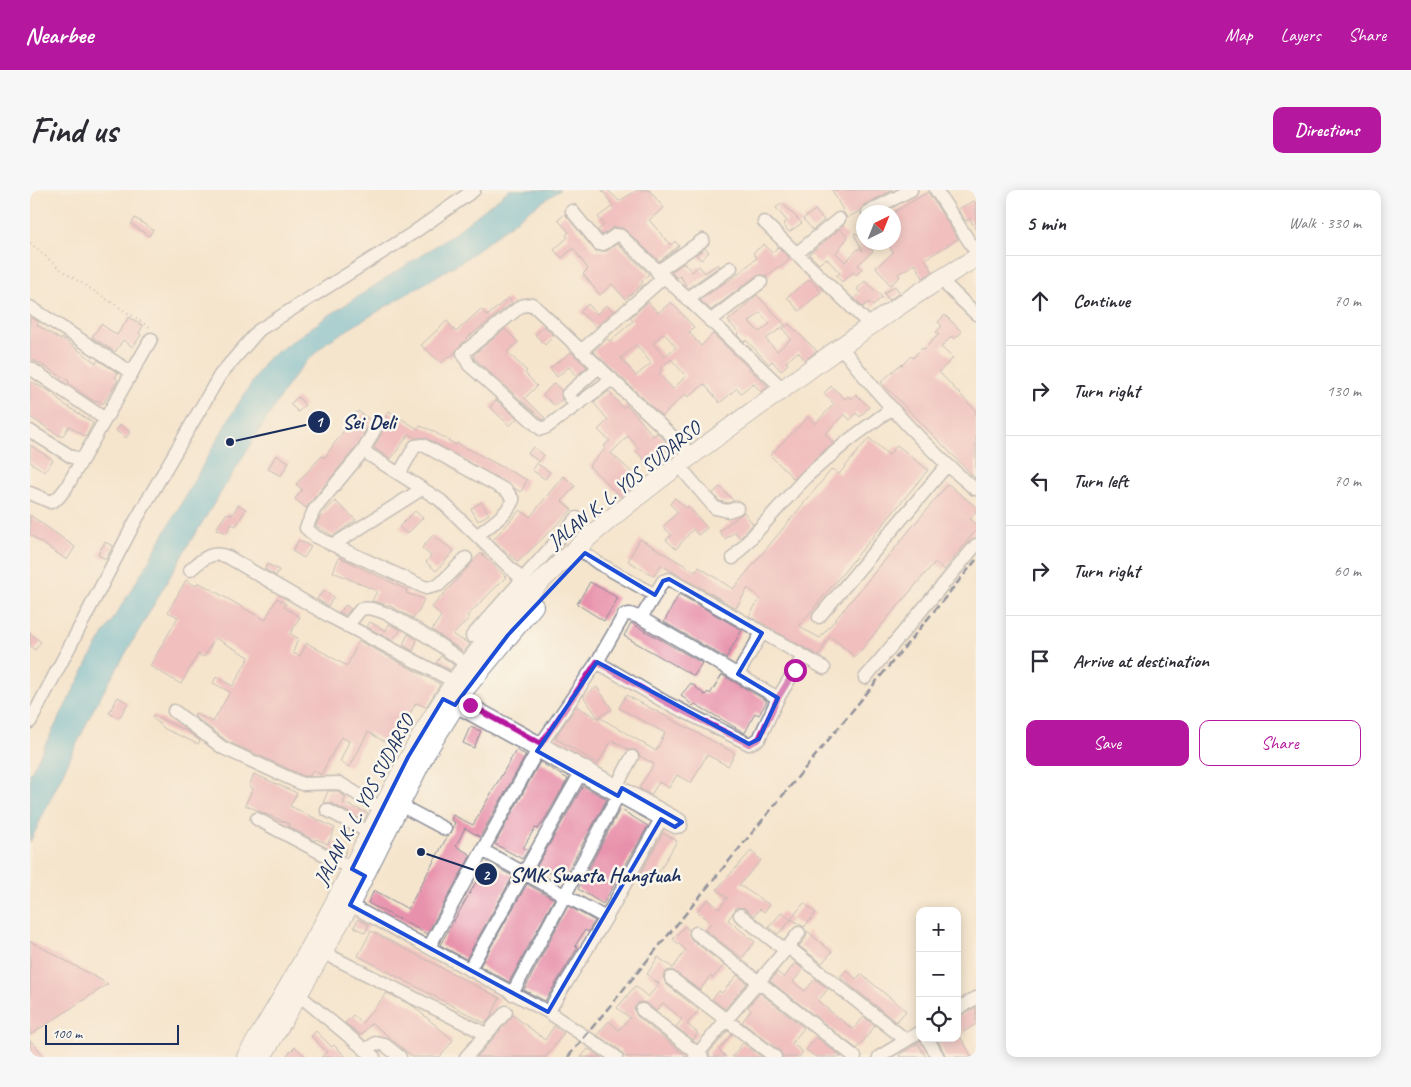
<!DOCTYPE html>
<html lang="en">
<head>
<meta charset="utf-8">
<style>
  :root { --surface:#fff; --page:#f7f7f7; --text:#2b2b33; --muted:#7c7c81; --line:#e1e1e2; --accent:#b5179e }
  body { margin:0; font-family:Caveat,sans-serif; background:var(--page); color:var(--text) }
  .controls { position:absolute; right:15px; bottom:15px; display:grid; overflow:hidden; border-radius:10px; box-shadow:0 2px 12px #0003 }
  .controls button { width:45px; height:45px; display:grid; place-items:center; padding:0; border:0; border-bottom:1px solid var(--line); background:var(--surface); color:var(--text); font:25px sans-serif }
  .compass { position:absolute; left:826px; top:15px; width:45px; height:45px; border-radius:50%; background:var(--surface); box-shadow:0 2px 12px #0003; rotate:43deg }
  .scale { position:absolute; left:15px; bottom:12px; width:134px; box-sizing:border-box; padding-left:5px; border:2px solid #1b2f5e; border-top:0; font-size:14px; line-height:18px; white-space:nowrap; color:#1b2f5e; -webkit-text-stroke:4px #fbf7ec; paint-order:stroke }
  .stop { position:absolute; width:15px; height:15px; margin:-11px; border:4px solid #b5179e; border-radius:50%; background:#fff }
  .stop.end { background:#b5179e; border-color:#fff; box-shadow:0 1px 5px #0008 }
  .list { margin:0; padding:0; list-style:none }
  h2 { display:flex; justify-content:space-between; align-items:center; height:65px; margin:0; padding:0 20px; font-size:21px }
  h2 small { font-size:16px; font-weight:400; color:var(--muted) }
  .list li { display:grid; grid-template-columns:32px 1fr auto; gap:15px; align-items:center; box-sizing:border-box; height:90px; padding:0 20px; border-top:1px solid var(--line) }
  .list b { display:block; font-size:19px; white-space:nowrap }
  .list em { font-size:16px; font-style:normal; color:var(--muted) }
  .actions { display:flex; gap:10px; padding:15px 20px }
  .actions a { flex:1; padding:11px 0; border:1px solid var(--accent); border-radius:10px; text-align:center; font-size:18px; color:var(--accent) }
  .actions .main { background:var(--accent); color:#fff }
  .icon { flex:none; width:28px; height:28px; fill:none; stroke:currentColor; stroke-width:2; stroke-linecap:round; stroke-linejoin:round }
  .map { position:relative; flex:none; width:946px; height:867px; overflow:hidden; border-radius:10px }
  header { display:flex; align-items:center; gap:30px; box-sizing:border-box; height:70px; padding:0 25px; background:var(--accent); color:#fff }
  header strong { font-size:24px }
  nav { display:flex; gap:28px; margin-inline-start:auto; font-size:18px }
  .intro { display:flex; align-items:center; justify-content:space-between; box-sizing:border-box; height:120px; padding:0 30px }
  h1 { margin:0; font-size:35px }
  .button { padding:12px 22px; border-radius:10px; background:var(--accent); color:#fff; font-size:18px; font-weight:700 }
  main { display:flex; gap:30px; padding:0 30px }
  aside { flex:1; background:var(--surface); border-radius:10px; box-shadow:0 2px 12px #0003 }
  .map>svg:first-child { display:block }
  .water { fill:#53b6d2; stroke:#377298 }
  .building { fill:#e891ac; fill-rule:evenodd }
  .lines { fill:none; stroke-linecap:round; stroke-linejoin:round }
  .minor-casing { stroke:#888a96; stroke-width:15 }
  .highway-casing { stroke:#888a96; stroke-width:20 }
  .path { stroke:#888a96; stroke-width:2; stroke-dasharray:1 4; stroke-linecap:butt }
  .minor { stroke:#fff; stroke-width:12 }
  .highway { stroke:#fff; stroke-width:18 }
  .rail { stroke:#1b2f5e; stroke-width:2.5; stroke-dasharray:8 4; stroke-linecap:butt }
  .route { stroke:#b5179e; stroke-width:6 }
  .marked { fill:none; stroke:#1d4ed8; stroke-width:4; stroke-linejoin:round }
  .labels { text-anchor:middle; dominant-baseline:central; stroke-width:5; stroke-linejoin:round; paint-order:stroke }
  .street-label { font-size:20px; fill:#1b2f5e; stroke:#fbf7ec }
  .leader { fill:none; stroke:#1b2f5e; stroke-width:2 }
  .callout-dot { fill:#1b2f5e; stroke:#fbf7ec; stroke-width:2 }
  .mark-label { font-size:15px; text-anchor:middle; font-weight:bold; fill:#fff }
  .callout-label { font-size:21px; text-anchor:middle; font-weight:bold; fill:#1b2f5e; stroke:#fbf7ec; stroke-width:5; stroke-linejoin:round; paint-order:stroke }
</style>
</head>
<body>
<header>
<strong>Nearbee</strong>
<nav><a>Map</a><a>Layers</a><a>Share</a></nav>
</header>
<div class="intro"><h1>Find us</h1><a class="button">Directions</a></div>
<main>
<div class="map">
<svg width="946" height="867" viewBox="0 0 946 867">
  <rect width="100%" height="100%" fill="#fbf7ec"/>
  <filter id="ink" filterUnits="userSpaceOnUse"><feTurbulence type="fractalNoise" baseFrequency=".02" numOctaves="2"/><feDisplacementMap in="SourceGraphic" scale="10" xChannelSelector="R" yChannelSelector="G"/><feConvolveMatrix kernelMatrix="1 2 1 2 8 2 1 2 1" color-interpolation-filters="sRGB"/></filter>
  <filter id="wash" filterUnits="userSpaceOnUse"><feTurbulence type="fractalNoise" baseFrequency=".0096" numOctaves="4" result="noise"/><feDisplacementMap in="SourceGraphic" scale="20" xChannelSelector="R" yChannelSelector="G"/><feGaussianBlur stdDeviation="1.12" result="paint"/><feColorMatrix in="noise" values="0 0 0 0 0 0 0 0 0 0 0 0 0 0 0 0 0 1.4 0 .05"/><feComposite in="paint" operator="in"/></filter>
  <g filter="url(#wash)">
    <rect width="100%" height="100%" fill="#f5e5cd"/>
    <path class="water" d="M479 0H530L494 24 437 68 297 152 276 172 259 193 157 357 63 520 0 652V584L66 457 117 374 200 227 237 169 298 126 421 46Z"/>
    <g id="blocks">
      <path class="building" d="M572 0H578L589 11 608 0H619L634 18 619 30 641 55 645 51 649 56 629 71 593 38 584 37 572 45 568 40 574 35 568 27 583 16Z
        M802 0H863L834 15 830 21 817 28Z
        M898 2 928 49 895 69 903 82 893 88 885 74 868 84 870 87 860 95 846 77 863 63 857 52H864V22Z
        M944 11 946 14V40L940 29 936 31 928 19Z
        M752 13 772 33 759 42 753 34 757 31 746 18Z
        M785 20 794 30 783 40 773 29Z
        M535 24 565 61H577L587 54 619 84 612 91V95L595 109 582 94 570 105 553 84 558 79 543 58 532 68 524 60 538 47 536 45 539 42 528 30Z
        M105 28 123 40 119 46 101 34Z
        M810 39 818 47 806 63 815 72 829 58 833 61 824 44 826 43 843 61 828 75 832 79 826 85 823 82 812 92 806 86 810 83 796 68 789 74 779 64Z
        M734 54 742 63 748 57 760 69 750 78 748 76 739 85 726 86 681 120 670 110 705 86 727 68 723 63Z
        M675 58 679 62 671 70 666 65Z
        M654 73 662 82 669 76 675 83 688 74 690 76 658 98 650 86 647 88 641 82Z
        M780 89 791 102 769 121 757 107Z
        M835 91 852 107 843 116 839 112 833 117 824 108 830 103 827 99Z
        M865 96 870 103 859 110 854 103Z
        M727 105 755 135 736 149 747 161 761 149 753 139 759 134 787 161 775 170 768 162 756 172 758 174 751 181 742 171 739 174 716 150 715 152 707 145 709 143 698 131ZM730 123 740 134 729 142 719 132Z
        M478 108 482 113 437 148 420 168 418 166 411 173 391 155 417 131 426 142 451 119 457 126Z
        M618 112 628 123 641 112 664 137 659 142 671 156 683 144 738 197 731 202 723 193 711 203 707 198 690 213 674 194 658 207 655 204 632 226 563 161 577 149 580 151 603 131 600 128ZM634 143 646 157 634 167 623 153ZM606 155 621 173 606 186 591 168ZM641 169 656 186 643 199 629 184 632 181 630 179Z
        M558 114 567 124 576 115 583 121 566 137 550 122Z
        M915 125 932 142 924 149 922 146 911 157 923 168 909 182 946 221V289L851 192 871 174 872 175 881 166 883 168 892 158 894 159 909 144 906 142 912 136 908 132Z
        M0 127 9 132 7 135 31 150 32 148 66 173 68 170 88 183 85 188 88 190 73 214 67 210 65 212 38 193 39 191 0 168Z
        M99 127 113 136 109 143 111 145 103 157 93 150 85 162 62 147 71 134 87 145Z
        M514 136 524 146 515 155 505 145Z
        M475 139 488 152 477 162 497 181 495 183 507 196 495 208 515 228 513 230 446 170 443 165Z
        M541 162 557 177 546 186 539 177 527 187 520 178Z
        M0 191 19 201 29 209 28 210 63 233 56 247 39 236 32 247 0 227Z
        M524 193 531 200 532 210 525 216 513 205Z
        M801 196 815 209 818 206 821 209 826 204 839 217 830 227 826 223 820 230 814 224 795 244 803 252 764 289 740 265 778 227 785 234 804 214 794 203Z
        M579 201 593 218 596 215 607 226 623 246 627 243 641 256 619 275 606 261 609 259 598 246 581 263 606 286 601 292 605 296 591 307 559 276 576 258 574 256 580 251 568 240 578 230 564 213Z
        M268 207 275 215 268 222 260 214Z
        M466 210 487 228 480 236 460 217Z
        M328 221 341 231 327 256 276 318 265 309 272 299 266 294 292 266 294 268Z
        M359 221 388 239 390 236 401 240 426 255 427 253 497 290 491 302 396 248H385L379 244 361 269 344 258 353 240 352 232Z
        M90 235 100 242 96 248 86 241Z
        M839 248 859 265 867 255 898 280 770 435 773 439 790 448 918 294 946 317V322L940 329 946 334V340L914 380 905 372 825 467 800 446 789 466 719 426 730 408 718 398 706 418 631 375 624 386 598 371 610 349 666 382 669 377 703 399 802 279 809 284Z
        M0 255 23 270 15 282 0 272Z
        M503 257 514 265 509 272 498 263Z
        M246 265 259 272 251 286 238 279Z
        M506 273 520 282 515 289 502 280Z
        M533 286 545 296 532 311 542 320 488 372 463 350 490 320 500 327Z
        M690 297 704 311 698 313 689 311 683 303Z
        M645 308 656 318 658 316 677 338 668 345 663 339 646 359 636 350 642 345 633 337 648 322 640 314Z
        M305 311 326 330 303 346 286 336 290 327Z
        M451 312 459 324 448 331 441 319Z
        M208 315 216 319 206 336 201 334 197 343 186 339 197 323 202 325Z
        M385 321 393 328 377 344 369 337Z
        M714 322 723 334 710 348 705 342 695 349 689 341Z
        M0 325 45 357 37 370 0 345Z
        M403 345 424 361 406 381 396 372 401 366 392 358Z
        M269 350 281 357 274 368 262 361Z
        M75 352 83 356 76 369 68 365Z
        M451 363 476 387 437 426 439 428 423 445 440 454 434 462 402 440 411 426 402 417Z
        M309 367 377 400 376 403 394 409 389 421 383 428 358 415 342 411 347 401 303 382Z
        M237 374 249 380 246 386 235 379Z
        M156 390 166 396 168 392 235 430 247 408 256 414 254 417 270 427 260 444 268 448 263 463 270 466 277 453 317 476 329 451 410 494V495L396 517 386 513 362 556 338 542 320 577 310 572 319 551 311 547 291 585 283 580 280 586H274L197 551 164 526 165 523 183 532 200 502 183 493 186 487 203 496 219 467 185 448 174 467 168 464 151 494 120 476 148 427 138 422Z
        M560 392 588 408 574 431 547 414Z
        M294 400 304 407 298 416 287 409Z
        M649 404 712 440 696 468 634 432Z
        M316 415 321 419 315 425 309 422Z
        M340 432 356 441 359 434 371 440 362 450 337 437Z
        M601 433 672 473 664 486 594 446Z
        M0 443 11 452 5 460 0 456Z
        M378 444 387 450 383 461 373 455Z
        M411 466 424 475 420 480 406 473Z
        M692 485 737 511 729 525 725 523 715 543 665 514 663 516 651 505 661 493 675 505 678 502 680 504Z
        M567 497 582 519 569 527 626 561 635 543 589 518 596 505 705 563 698 576 677 565 661 593 647 585 639 598 629 592 621 605 609 598 624 574 610 566 606 560H599L582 550 568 574 525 548 546 516 569 529 553 506Z
        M88 507 98 513 89 528 79 523Z
        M123 525 157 541 170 551 168 554 135 539 122 527Z
        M440 537 451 541 444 558 433 553Z
        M486 560 496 565 450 647 435 638 426 656 441 665 397 744 338 713 344 700 378 719 417 647 422 642 425 632 421 630 423 625 443 635Z
        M510 572 538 589 516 627 508 639 505 638 493 658 498 660 492 669 465 654Z
        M224 584 267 603 260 616 305 638 298 654 286 649 285 651 258 636 259 634 215 615 223 598 219 596Z
        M553 596 577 609 533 690 507 676Z
        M298 601H307L316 607 313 613 338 623 334 631 301 613H293Z
        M590 619 618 636 573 714 548 699Z
        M633 643 647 651 622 694 609 686Z
        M303 652 317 659 314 666 300 658Z
        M721 661 731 670 709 695 740 715 734 722 730 719 724 726 715 718 707 717 698 730 725 752 712 768 675 740 681 733 667 721 678 709 689 719 697 708 687 699Z
        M457 673 483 686 436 769 410 755Z
        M497 694 524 709 479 792 450 776Z
        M774 713 786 723 774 737 761 729Z
        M538 716 565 731 558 742 555 740 545 756 548 757 515 811 494 800Z
        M752 722 761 730 748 744 739 737Z
        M328 729 339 735 335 743 324 737Z
        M655 736 659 740 661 749 694 775 683 788 680 786 670 800 642 780 637 781 633 786 636 794 669 820 657 834 668 843 663 850 646 837 652 829 633 813 626 821 617 813 609 812 604 818 607 826 657 867H594L590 860 567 845 579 831 589 840 600 828 587 818 605 796 618 807 629 794 617 784 628 767 643 778 656 760 643 749Z
        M341 741 470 808 460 828 455 833 328 766Z
        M777 741 802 762 792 773 769 756 776 748Z
        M0 751 78 794 0 845Z
        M765 773 773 779 763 792 775 801 785 789 798 799 788 811 806 826 823 839 834 827 845 836 827 859 740 791 747 782 754 788Z
        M816 780 826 789 831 784 876 821 866 832 810 787Z
        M707 785 717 793 695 819 682 809 689 801 692 803Z
        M357 803 383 816 423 850 410 867H383L342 833 331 845 315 833 323 825 332 833Z
        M730 803 774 838 762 853 773 862 769 867H753L750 861 712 832 721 820 718 817Z
        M946 817V834L927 846V827Z
        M483 825 515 850 524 836 534 843 516 867H447Z
        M286 841 302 857 304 855 316 867H291L297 862 281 846Z
        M698 841 702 844 689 860 696 867H680L679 863Z
        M786 847 812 867H786L776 860Z
        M907 848H931L942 867H916Z
        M0 850 15 867H0Z
        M713 853 732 867H702Z
        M888 853 896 867H870L869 865Z
        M265 857 276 867H255Z
        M558 859 571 867H551Z"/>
    </g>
  </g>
  <g filter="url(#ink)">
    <use href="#blocks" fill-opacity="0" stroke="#888a96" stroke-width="1"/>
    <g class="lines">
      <defs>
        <path id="minor" d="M906 0 946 62
          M542 21 569 54H573L586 45 591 46 753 199
          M838 22 881 0
          M734 32 841 136
          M766 64 809 29
          M627 82 673 50
          M918 97 946 124
          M657 109 701 78
          M0 117 102 183
          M680 131 731 92
          M811 157C851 209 895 257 945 299
          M551 161 634 87
          M0 178 75 229
          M582 189 517 237 511 239 439 175 433 163 491 116 502 114 662 265
          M545 215 538 204 569 177
          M346 237 333 261 284 320 276 338 286 347 396 398 409 395 436 368
          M0 241 42 267 52 269
          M333 261 410 310 503 400
          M369 284 385 256 393 255 477 301 483 310C477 325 460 335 448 345
          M656 284 685 318 698 321 707 318
          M0 303 21 312 28 308 36 298 121 149
          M303 355 392 299
          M546 357 568 373 625 405
          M703 368 777 286 819 250 861 219
          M160 380C173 369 181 360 198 367L301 427 425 492
          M789 427 917 275
          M611 428 633 391 639 389 794 478
          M317 436 331 419C353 412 419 461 437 475
          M442 446 547 328
          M567 472 635 512 719 554 729 549 748 508 773 467
          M708 484 732 443
          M835 488 946 355
          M418 512 645 637 651 636 650 630 423 505
          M144 521 193 558 272 594 309 593 352 619
          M0 532 106 330 190 185 229 140 383 43 444 0
          M587 595 602 567
          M370 615 415 639
          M297 620 346 646
          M227 629 329 683
          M454 661 576 728
          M320 715 518 822 586 867
          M710 725 755 760
          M666 743 825 867
          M399 757 511 554 567 472 594 425 600 424 611 428 748 508
          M758 757 769 743
          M294 763 456 844
          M439 780 554 577
          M641 788 745 867
          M482 804 592 598
          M269 805 344 867
          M927 819 946 808
          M612 820 672 867
          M518 822 576 728 631 629
          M897 848 908 867
          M335 860 346 853 355 855 370 867
          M436 867 476 822
          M665 867 758 757 876 850
          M849 867 890 842"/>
        <path id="highway" d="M216 867C254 805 290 743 322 678 354 616 384 552 424 493 505 377 622 294 735 212 804 162 872 110 946 68
          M232 867 320 715 396 563 437 497 504 416"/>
      </defs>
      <use href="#minor" class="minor-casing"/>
      <use href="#highway" class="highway-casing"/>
      <path class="path" d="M0 53 30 79 121 138"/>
      <use href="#minor" class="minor"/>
      <use href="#highway" class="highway"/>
      <path class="rail" d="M538 867 946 370"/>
    </g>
  </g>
  <g class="lines" filter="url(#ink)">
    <path class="route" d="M440 515 511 554 567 472 635 512 719 554 729 549 748 508 765 480"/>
  </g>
  <path d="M0 0H946V867H0ZM555 363 625 405 633 391 639 389 732 443 708 484 748 508 729 549 719 554 567 472 507 561 588 606 592 598 652 632 645 637 631 629 518 822 320 715 335 686 322 679 378 567 413 509 425 515 478 445Z" fill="#f5e5cd" fill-opacity=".55" fill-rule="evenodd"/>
  <path class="marked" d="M555 363 625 405 633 391 639 389 732 443 708 484 748 508 729 549 719 554 567 472 507 561 588 606 592 598 652 632 645 637 631 629 518 822 320 715 335 686 322 679 378 567 413 509 425 515 478 445Z"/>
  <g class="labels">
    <g class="street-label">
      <text transform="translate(594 295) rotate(-39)">JALAN K. L. YOS SUDARSO</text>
      <text transform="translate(334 610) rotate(-62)">JALAN K. L. YOS SUDARSO</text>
    </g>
  </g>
  <path class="leader" d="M200 252L289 232M391 662L456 684"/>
  <g class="callout-dot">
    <circle cx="200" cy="252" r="5"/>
    <circle cx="391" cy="662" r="5"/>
    <circle cx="289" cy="232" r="12"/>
    <circle cx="456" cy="684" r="12"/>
  </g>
  <g class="mark-label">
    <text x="289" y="237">1</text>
    <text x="456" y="690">2</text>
  </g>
  <g class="callout-label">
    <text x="339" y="239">Sei Deli</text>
    <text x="565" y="692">SMK Swasta Hangtuah</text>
  </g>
</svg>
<div class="controls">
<button>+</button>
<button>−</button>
<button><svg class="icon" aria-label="locate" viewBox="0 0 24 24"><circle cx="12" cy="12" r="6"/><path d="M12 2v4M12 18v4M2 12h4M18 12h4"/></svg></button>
</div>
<svg class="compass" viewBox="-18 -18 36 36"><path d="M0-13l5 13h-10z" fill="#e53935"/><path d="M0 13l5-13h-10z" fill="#7c7c81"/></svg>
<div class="scale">100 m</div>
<div class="stop" style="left:765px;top:480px"></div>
<div class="stop end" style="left:440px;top:515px"></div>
</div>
<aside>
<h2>5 min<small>Walk · 330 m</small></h2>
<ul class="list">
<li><svg class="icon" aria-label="ahead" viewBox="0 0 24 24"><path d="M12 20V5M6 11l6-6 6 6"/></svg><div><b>Continue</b></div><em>70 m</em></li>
<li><svg class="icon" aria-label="right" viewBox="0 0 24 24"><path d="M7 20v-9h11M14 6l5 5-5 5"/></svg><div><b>Turn right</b></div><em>130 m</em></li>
<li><svg class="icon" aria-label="left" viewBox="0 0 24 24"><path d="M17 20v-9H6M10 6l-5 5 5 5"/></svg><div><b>Turn left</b></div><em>70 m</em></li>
<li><svg class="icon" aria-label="right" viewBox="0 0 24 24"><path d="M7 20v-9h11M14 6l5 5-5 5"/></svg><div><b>Turn right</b></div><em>60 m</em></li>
<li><svg class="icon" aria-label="arrive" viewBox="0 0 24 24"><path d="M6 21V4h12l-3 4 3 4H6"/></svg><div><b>Arrive at destination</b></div></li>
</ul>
<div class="actions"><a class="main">Save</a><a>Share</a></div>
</aside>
</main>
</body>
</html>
